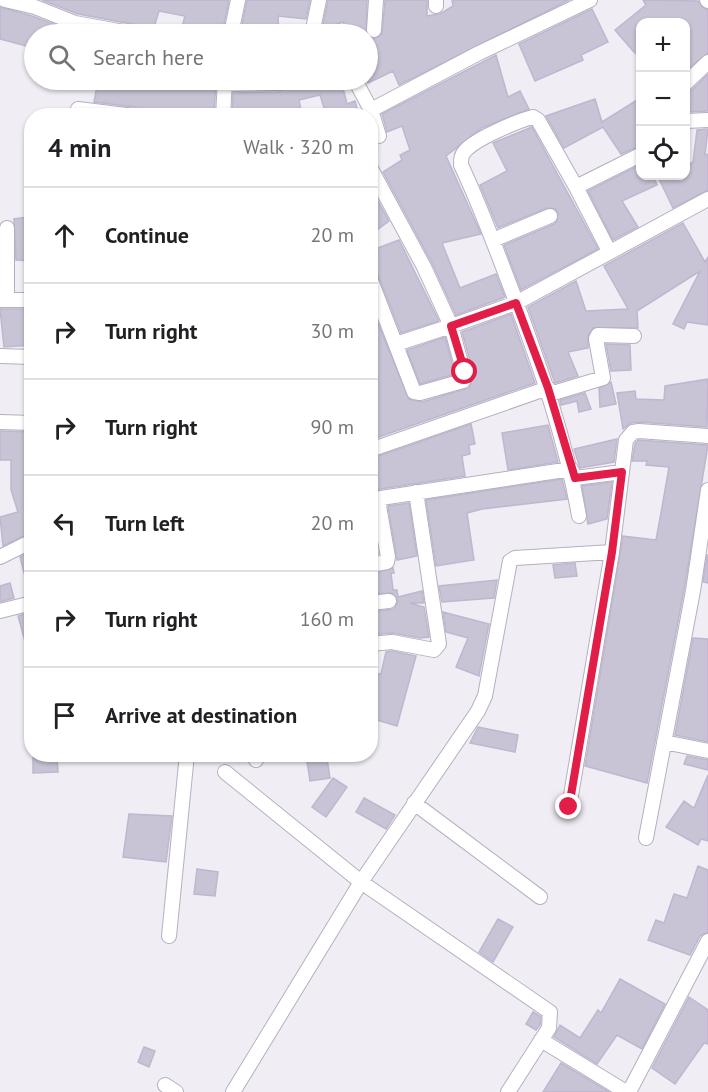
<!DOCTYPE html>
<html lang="en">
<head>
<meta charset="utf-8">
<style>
  :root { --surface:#fff; --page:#f6f6f6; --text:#202124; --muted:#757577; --line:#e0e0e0 }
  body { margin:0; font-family:"PT Sans",sans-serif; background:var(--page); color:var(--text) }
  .controls { position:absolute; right:18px; top:18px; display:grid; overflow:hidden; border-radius:12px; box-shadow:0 2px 4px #0004 }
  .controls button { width:54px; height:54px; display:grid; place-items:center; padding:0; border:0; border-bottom:2px solid var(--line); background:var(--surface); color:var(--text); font:30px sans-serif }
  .stop { position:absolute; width:18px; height:18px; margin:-14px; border:4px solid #e11d48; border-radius:50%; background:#fff }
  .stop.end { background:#e11d48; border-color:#fff; box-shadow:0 2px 6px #0008 }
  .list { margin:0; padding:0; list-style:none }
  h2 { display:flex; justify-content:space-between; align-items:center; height:78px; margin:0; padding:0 24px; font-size:26px }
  h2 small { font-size:20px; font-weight:400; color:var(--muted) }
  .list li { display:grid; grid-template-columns:39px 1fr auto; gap:18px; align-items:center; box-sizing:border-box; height:96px; padding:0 24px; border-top:2px solid var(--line) }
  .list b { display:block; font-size:22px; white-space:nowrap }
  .list em { font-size:20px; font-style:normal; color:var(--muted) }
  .icon { flex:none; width:33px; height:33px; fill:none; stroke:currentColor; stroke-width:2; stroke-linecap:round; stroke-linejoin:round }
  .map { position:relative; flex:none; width:708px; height:1092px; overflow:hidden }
  .search { position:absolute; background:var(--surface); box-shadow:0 2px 4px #0004; left:24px; top:24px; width:354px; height:66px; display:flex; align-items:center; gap:15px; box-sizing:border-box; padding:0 21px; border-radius:33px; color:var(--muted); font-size:22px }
  .panel { position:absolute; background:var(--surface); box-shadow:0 2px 4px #0004; left:24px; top:108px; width:354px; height:654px; border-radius:24px }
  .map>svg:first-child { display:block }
  .building { fill:#c8c3d5; stroke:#beb7cf; stroke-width:1.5 }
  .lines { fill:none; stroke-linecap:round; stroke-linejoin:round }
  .street-casing { stroke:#b5b0bf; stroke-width:16 }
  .street { stroke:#fff; stroke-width:14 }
  .route { stroke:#e11d48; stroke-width:8 }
</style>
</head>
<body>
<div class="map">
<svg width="708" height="1092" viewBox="0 0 708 1092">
  <rect width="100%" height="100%" fill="#f0edf4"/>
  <path class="building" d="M42 0H229L222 34H180L185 16 159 11 152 34H144L137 25 78 14Z
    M247 0H310L306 19 278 16 279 34H240Z
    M328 0H367L366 34 347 31 343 22 331 26 333 34H321Z
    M385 0H427V16L440 14 453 6 452 0H569L399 85 393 71 368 83V36L374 39 382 34Z
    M643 0 698 1 702 7 708 10V53L686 71V22H640V57L633 51 615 30 646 5Z
    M0 7 32 16 72 31 88 34H34V48L0 39Z
    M592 9 608 42 581 55 583 60 535 81 519 44Z
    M496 55 508 97 520 91 529 109 482 128 446 156 481 234 442 243 460 288 496 274 505 297 456 315 432 263 383 172 402 160 400 155 410 150 402 126 387 132 382 114Z
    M708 74V111L686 112V92L692 90Z
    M98 80H216L214 116 142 113 135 107 94 102Z
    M291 80H341L347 104 355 101 359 116H319V113L325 111 320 95 299 100 302 116H232L233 93 278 92 287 87Z
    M640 98V146L621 154 603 127 564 148 546 116 595 99 602 122Z
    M532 127 598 249 521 290 504 245 554 224 557 221 558 213 555 209 547 208 498 228 480 185 507 171 493 143Z
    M708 129 705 155 708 154V190L673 208 659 179 666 176H686V166L693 162 697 130Z
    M640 165V176H653L657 185 622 201 638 227 613 240 588 191Z
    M370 187 389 221 370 235Z
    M27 217 32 261 16 260 14 219Z
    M683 223 705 262 708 257V325L687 322 684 329 673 324 700 271 637 311 638 328H593L588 336V348L568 352 578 376 555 383 528 307 576 281 586 311 628 309 604 266Z
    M399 240 439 321 401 333 378 275 370 269V251Z
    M370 304 409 399 422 402 469 388 474 375 462 332 511 314 535 383 370 440V375L377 374 370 355Z
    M0 309H32V345L4 347Z
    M445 337 455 374 420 384 407 350Z
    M606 344 630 345 631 370 611 371Z
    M708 379 707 427 639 422 631 423 623 429 617 393 635 391 636 399 664 400 665 386Z
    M611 382 616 404 600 407 599 388Z
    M585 393 591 409 579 412 577 401 561 405 560 400Z
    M471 424 475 444 469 445 470 454 462 456 465 476 380 489 375 492 370 503V459Z
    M548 425 558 462 508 470 502 433Z
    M0 431 32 432V532L3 546 0 517 18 512 11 490V460H0Z
    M617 439 614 462 580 468 574 449Z
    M638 440 708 445 684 590 647 783 585 766 623 536 656 540 661 513 669 467 646 465 647 461H632L635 444Z
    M562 479 567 499 482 509 467 513 474 560 436 566 426 500Z
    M612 482 607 519 588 524 582 486Z
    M409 503 417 556 397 560 388 506Z
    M370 510 378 554 370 556Z
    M32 551V584H27L20 557Z
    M707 555H708V583L703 582Z
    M575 563 577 576 555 578 553 565Z
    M393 568 394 573H391L393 590H397L398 597 422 591 424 603H410L424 607 429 637 420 638 392 633 370 635V612L394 609 398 601 392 593 370 594V574Z
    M497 580 494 598 442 602 439 586Z
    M10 583 14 598 0 602V586Z
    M32 612V652H28L18 616Z
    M443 612 489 624 479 676 456 667 468 638 446 632Z
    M693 638 708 639V742L675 735Z
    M392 651 416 656 397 726 370 718V673L381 674 386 652Z
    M478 727 518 735 515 752 470 743Z
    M687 756 708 760V770L684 764Z
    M57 757 58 772 33 773V758Z
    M327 759 330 778 310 781 307 761Z
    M708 775V841L701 839 698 845 666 827 684 801 694 808Z
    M333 778 347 787 326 817 312 807Z
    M364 798 395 815 386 829 356 812Z
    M129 814 172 816 166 862 123 857Z
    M698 866 708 870V932L700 936 690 955 648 940 656 920 664 923 674 894 687 898Z
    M197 869 218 872 215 896 194 894Z
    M498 919 513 927 493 962 479 952Z
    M620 979 665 1004 642 1049 617 1035 597 1064 554 1037 560 1025 580 1038 598 1010 601 1013Z
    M689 997 708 1010V1044L704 1043 675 1084 652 1068Z
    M533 1012 541 1017 540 1025 536 1030 526 1024Z
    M144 1047 155 1051 149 1067 138 1062Z
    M561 1063 609 1092H543Z"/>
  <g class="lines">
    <defs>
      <path id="street" d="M5 0 35 7 75 23 135 34
        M707 0 708 1
        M436 6V0
        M374 30 376 0
        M231 34 238 0
        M312 34 319 0
        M355 80 371 110 379 136 370 138
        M686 83 708 62
        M225 84 277 83 282 80
        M78 109 134 116
        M371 110 479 53 590 0
        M223 116 225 80
        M686 121 708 120
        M370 167 424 267 451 326 516 303 708 199
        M576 187 538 120 533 117C517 121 475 139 465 151 461 155 461 159 461 165 481 207 497 252 514 296 541 369 566 440 579 516
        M493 240 550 216
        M609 251 576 187 640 155
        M370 278 414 392 420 393 463 381 465 377 451 326 396 344
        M0 300H32
        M7 300V228
        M0 356 32 357
        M550 394 603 378 596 339 598 335 634 336
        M0 422 32 423
        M370 450 548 388
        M0 557 32 541
        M370 565 387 562 388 557 379 506 381 498 571 469 575 478 622 472
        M370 603 389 601
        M0 611 32 603
        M370 644 392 642 434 650 439 644 416 492
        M664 742 708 751
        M255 754 256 760
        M225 772 361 882 478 711 485 696 510 561 515 558 612 552
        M414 803 540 897
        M569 807 612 552 626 440 633 432 639 431 708 436
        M646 838 693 591 708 490
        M169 936 187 754
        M541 1040 626 1092
        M165 1085 176 1092
        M233 1092 361 882 550 1012 549 1028 508 1092
        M629 1092 708 941"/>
    </defs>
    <use href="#street" class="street-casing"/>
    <use href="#street" class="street"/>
  </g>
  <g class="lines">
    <path class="route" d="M465 372 451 326 516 303 548 388 575 478 622 472 612 552 569 807"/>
  </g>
</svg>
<div class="controls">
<button>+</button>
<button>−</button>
<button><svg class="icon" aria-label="locate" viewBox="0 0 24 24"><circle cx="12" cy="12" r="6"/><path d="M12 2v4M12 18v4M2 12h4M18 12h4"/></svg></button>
</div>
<div class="stop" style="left:465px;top:372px"></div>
<div class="stop end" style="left:569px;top:807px"></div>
<div class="search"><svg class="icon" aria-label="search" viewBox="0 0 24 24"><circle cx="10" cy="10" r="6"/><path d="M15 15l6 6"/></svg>Search here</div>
<section class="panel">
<h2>4 min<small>Walk · 320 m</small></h2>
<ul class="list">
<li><svg class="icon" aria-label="ahead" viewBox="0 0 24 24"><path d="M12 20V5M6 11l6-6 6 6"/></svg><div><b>Continue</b></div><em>20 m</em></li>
<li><svg class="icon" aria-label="right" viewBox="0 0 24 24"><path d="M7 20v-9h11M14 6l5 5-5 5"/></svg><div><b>Turn right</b></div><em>30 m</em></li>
<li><svg class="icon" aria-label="right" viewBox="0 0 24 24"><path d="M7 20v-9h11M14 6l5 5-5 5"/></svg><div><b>Turn right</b></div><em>90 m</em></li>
<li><svg class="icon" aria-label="left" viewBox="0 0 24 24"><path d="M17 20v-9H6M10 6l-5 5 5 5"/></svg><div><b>Turn left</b></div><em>20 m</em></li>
<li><svg class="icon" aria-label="right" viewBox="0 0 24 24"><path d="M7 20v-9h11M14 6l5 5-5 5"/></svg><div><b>Turn right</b></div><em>160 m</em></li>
<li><svg class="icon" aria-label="arrive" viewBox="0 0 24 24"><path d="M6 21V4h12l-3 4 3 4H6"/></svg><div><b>Arrive at destination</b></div></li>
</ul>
</section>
</div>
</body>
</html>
